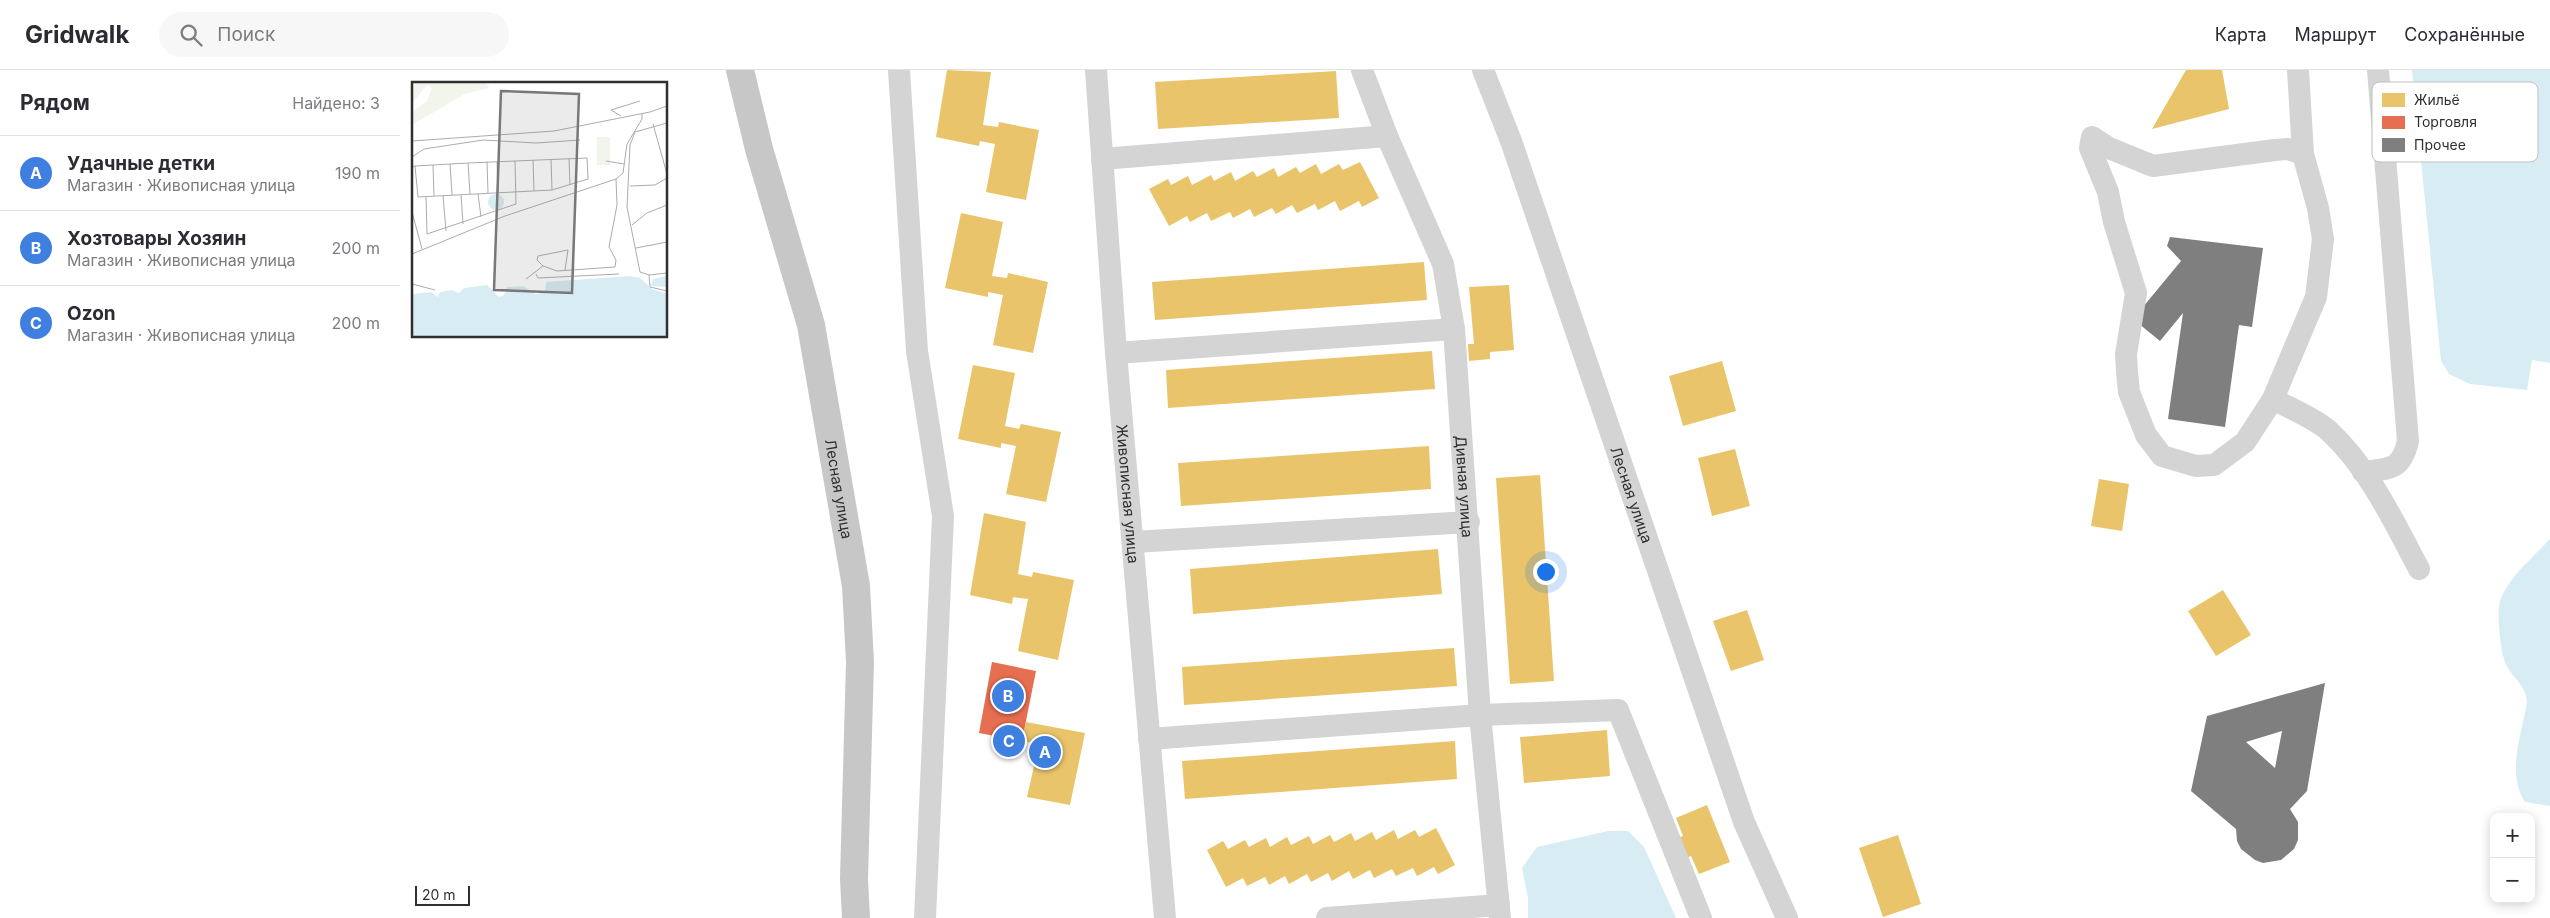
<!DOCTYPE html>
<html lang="ru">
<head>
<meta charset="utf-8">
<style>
  :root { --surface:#fff; --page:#f7f7f7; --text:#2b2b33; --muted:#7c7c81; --line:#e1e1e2; --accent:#787878 }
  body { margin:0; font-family:Inter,sans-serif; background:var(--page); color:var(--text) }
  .controls { position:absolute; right:15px; bottom:15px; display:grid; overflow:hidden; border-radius:10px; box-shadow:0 2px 12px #0003 }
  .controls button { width:45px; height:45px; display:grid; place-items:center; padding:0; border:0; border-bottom:1px solid var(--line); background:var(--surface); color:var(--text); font:25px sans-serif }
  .scale { position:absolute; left:15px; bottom:12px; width:55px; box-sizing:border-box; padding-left:5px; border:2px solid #2f2f2f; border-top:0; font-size:14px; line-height:18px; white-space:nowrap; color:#2f2f2f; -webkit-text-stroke:4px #fff; paint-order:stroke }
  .you { position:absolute; left:1145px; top:501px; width:18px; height:18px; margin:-12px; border:4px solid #fff; border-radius:50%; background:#1a73e8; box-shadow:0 0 0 8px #1a73e833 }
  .badge { display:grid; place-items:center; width:32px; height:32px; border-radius:50%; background:var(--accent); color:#fff; font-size:16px; font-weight:700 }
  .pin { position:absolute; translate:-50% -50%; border:2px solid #fff; box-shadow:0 1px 5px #0006 }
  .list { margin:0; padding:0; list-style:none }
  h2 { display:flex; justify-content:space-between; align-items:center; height:65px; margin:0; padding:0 20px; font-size:21px }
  h2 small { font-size:16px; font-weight:400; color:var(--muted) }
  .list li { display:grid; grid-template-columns:32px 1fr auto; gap:15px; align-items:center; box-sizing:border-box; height:75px; padding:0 20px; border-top:1px solid var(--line) }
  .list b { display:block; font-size:19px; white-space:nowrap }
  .list p { margin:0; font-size:16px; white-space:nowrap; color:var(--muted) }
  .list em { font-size:16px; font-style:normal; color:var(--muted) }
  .icon { flex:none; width:28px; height:28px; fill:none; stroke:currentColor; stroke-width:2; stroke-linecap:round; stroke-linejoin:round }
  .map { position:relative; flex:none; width:2150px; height:848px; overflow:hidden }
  header { display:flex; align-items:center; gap:30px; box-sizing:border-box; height:70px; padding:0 25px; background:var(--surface); border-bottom:1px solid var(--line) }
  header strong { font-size:24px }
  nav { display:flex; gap:28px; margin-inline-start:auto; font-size:18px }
  .search { width:350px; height:45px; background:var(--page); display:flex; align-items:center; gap:12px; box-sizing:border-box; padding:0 18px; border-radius:28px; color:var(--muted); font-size:19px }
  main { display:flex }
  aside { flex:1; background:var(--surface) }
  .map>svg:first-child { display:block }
  .water { fill:#d8edf3 }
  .homes { fill:#e9c46a }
  .shops { fill:#e76f51 }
  .building { fill:#7f7f7f; fill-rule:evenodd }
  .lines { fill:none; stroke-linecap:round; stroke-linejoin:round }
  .minor { stroke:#d4d4d4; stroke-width:22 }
  .major { stroke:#c7c7c7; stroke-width:28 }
  .labels { text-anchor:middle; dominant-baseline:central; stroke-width:5; stroke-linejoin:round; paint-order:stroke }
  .street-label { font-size:15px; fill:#2f2f2f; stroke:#fff }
  .inset-road { fill:none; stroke:#acacac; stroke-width:1 }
  .view { fill:#787878; fill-opacity:0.15; stroke:#787878; stroke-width:2.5 }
  .inset-edge { fill:none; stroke:#2f2f2f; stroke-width:2.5 }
  .key { fill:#fff; stroke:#c1c1c1; stroke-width:1 }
  .key-label { font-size:14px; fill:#2f2f2f }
</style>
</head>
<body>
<header>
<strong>Gridwalk</strong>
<div class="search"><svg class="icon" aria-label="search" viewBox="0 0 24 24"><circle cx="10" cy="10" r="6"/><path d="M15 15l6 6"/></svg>Поиск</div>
<nav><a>Карта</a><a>Маршрут</a><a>Сохранённые</a></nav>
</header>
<main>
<aside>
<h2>Рядом<small>Найдено: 3</small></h2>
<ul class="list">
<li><span class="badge" style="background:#3f7fe0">A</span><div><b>Удачные детки</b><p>Магазин · Живописная улица</p></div><em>190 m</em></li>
<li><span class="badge" style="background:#3f7fe0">B</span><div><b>Хозтовары Хозяин</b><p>Магазин · Живописная улица</p></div><em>200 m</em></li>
<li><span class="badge" style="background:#3f7fe0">C</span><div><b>Ozon</b><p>Магазин · Живописная улица</p></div><em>200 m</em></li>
</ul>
</aside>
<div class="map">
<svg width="2150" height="848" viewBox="0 0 2150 848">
  <rect width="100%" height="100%" fill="#fff"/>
  <path class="water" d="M2012 0H2150V293L2132 290 2127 320 2070 314 2049 304 2041 291Z
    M2150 469V736L2125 732C2106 704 2122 663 2127 632 2125 611 2109 607 2104 589 2100 577 2096 539 2101 528 2111 505 2133 487 2150 469Z
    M1208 761H1228L1244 777 1276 848H1128V828L1122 798 1137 777Z"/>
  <path class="homes" d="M547 0 591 2 583 55 598 57 599 52 639 60 626 130 586 122 595 74 580 71 579 76 536 67Z
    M1786 0H1822L1829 39 1752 59Z
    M936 1 939 48 758 59 755 12Z
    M960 92 979 128 962 137 959 131 940 141 935 131 918 140 915 134 897 143 892 135 876 144 872 138 854 147 850 139 833 148 830 142 811 151 807 143 790 152 787 146 769 156 749 119 768 109 771 115 788 106 792 115 811 105 814 111 831 102 835 111 853 101 857 107 874 98 878 107 896 97 900 103 916 94 921 104 939 94 943 100Z
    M561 143 603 152 592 206 607 208 608 203 648 212 633 283 593 275 603 225 588 222V227L545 218Z
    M1024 192 1027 230 755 250 752 212Z
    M1109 215 1114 280 1090 282V289L1069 291 1068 274H1074L1069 217Z
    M1032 281 1035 319 768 338 766 300Z
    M1322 291 1336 341 1283 356 1269 306Z
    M573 295 615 303 605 356 619 359 621 354 661 362 646 432 606 424 616 376 601 373V378L558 369Z
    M1029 376 1031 419 781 436 778 393Z
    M1335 379 1350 436 1312 446 1298 388Z
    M1140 405 1154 611 1110 614 1096 408Z
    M1699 409 1729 414 1722 461 1691 456Z
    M584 443 626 452 618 504 632 507 633 502 674 510 658 590 618 581 628 529 613 527 612 534 570 525Z
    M1038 479 1042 524 793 544 790 499Z
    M1823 520 1851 565 1816 586 1788 541Z
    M1347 540 1364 590 1331 601 1313 551Z
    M1054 578 1057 616 784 635 782 597Z
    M626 652 685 663 670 735 627 727 639 674 622 671Z
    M1207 660 1210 706 1124 713 1120 667Z
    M1055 671 1057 709 785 729 782 691Z
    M1307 735 1330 792 1299 804 1291 786 1286 788 1278 768 1283 766 1276 748Z
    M1036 758 1055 795 1038 804 1034 797 1017 806 1013 798 996 806 992 799 974 808 970 800 953 809 949 801 932 811 928 803 911 812 907 804 889 814 885 806 869 815 865 807 847 816 843 808 826 817 807 780 823 771 828 779 845 770 849 777 866 768 870 777 887 767 891 775 909 766 913 774 930 765 934 772 951 763 955 771 972 762 976 770 994 760 998 769 1015 760 1019 767Z
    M1498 765 1521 834 1483 847 1459 778Z"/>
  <path class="shops" d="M592 592 636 601 622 671 579 663Z"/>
  <path class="building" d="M1770 167 1863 178 1852 257 1839 255 1825 357 1768 349 1783 243 1760 271 1733 249 1781 191 1767 176Z
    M1925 613 1907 721 1890 739 1898 752V770L1894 779 1881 790 1863 793 1855 790 1841 779 1837 771 1836 759 1791 721 1807 646ZM1882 661 1875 698 1846 672Z"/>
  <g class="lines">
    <g class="minor">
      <path d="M499 0 517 281 543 446 525 848"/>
      <path id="s1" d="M696 0 716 283 765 848"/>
      <path id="s2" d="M962 0 987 66 1043 194 1054 259 1080 645 1100 848"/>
      <path id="s3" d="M1083 0 1111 71 1344 752 1387 848"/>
      <path d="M1903 84 1888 79 1875 80 1753 96 1709 78 1692 67 1690 78 1708 122 1714 152 1736 223 1726 284 1727 302 1729 322 1746 365 1762 386 1796 396 1814 395 1845 372 1873 329C1889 338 1916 349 1929 361 1969 398 1994 452 2019 499"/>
      <path d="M702 89 987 66"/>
      <path d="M716 283 1054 259"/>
      <path d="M1873 329 1916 227 1923 169 1918 138 1903 84 1898 0"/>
      <path d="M1963 402C1990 398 2001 401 2008 371L1978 0"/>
      <path d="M734 472 1069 452"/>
      <path d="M749 669 1080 645 1218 640 1301 848"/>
      <path d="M927 848 1099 835"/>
    </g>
    <path class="major" id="s4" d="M340 0 359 79 411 255 456 516 460 592 454 809 456 848"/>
  </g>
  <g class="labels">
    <g class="street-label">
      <text stroke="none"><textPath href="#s2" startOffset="434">Дивная улица</textPath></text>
      <text stroke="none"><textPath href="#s4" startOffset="431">Лесная улица</textPath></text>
      <text stroke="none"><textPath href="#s1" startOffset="425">Живописная улица</textPath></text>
      <text stroke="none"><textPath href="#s3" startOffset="450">Лесная улица</textPath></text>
    </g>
  </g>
  <g transform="translate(12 12)">
    <rect width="255" height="255" fill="#fff"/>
    <path d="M0 0H74L77 6 53 12 0 43V30L15 19 20 6 15 3 0 21ZM185 55H198V83H185Z" fill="#f2f5ec"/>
    <path d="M76 120a8 8 0 1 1 16 0a8 8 0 1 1-16 0ZM218 194 228 196 240 207 255 212V255H0V212L19 210 26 215 28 210 40 208 47 211 52 206 75 203 87 215 92 213 95 205 111 204 124 212 133 210 134 200ZM255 194V205L239 204 241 197Z" fill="#d8edf3"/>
    <path class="inset-road" d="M209 34 199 28 228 19M255 41 223 50 218 63 215 125 228 190 237 193 255 191M241 42 255 92M0 59 142 49 238 30 255 24M0 75 12 67 71 58 124 61 168 58M157 76 158 103M139 77 140 108M121 78 122 109M194 79 212 82M75 80 76 111M85 80 86 111M56 81 58 112M38 82 40 113M21 83 22 114M0 85 3 84 21 83 56 81 175 76 176 97 140 108 6 115 3 84M218 104 243 103 255 96M66 112 69 135M31 113 34 149M49 113 51 142M14 115 15 152 104 122 103 79M0 130 10 167M220 143 235 131 255 123M224 166 255 160M0 172 93 134 204 97 211 91 215 62 230 37V32M131 184 145 189 203 185 204 178 197 165 205 123 204 97M153 188 156 168M124 192 126 196 207 192M237 193 238 205 255 209M114 197 131 184 125 178 126 174 156 168M0 202 23 208"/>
    <path class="view" d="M89 9 167 12 160 211 82 208Z"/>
    <rect width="255" height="255" class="inset-edge"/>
  </g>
  <rect x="1972" y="12" width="166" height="80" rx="8" class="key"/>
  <rect x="1982" y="23" width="23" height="14" fill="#e9c46a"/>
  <rect x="1982" y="46" width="23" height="13" fill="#e76f51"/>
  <rect x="1982" y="68" width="23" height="14" fill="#7f7f7f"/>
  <g class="key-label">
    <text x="2014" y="35">Жильё</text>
    <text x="2014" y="57">Торговля</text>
    <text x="2014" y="80">Прочее</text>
  </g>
</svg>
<div class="controls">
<button>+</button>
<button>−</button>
</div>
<div class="scale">20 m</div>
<div class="you"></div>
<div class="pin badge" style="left:645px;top:682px;background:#3f7fe0">A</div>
<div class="pin badge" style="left:608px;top:626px;background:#3f7fe0">B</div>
<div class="pin badge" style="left:609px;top:671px;background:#3f7fe0">C</div>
</div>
</main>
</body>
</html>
